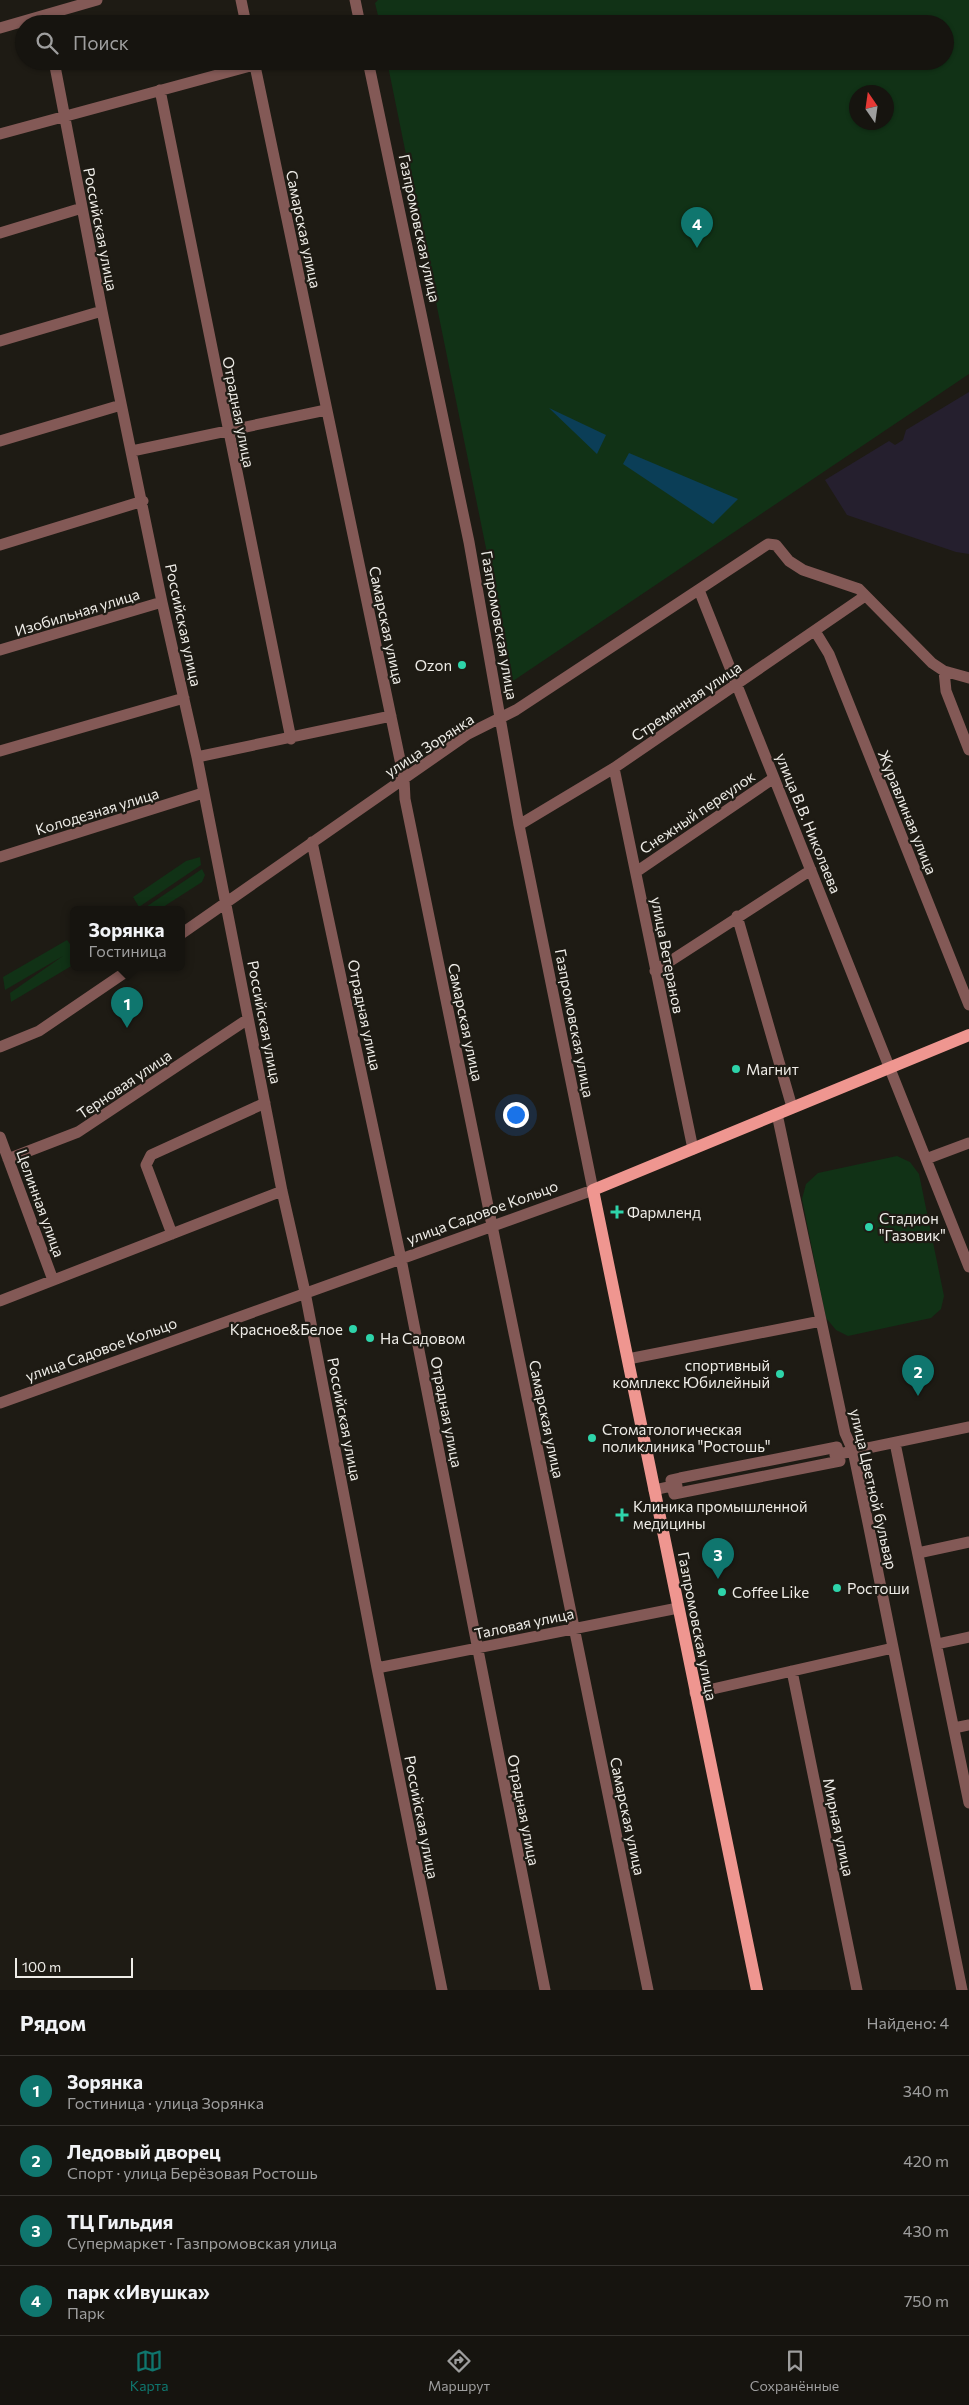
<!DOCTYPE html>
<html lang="ru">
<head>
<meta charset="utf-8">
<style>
  :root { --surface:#16140f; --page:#23211d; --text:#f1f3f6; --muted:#9e9e9e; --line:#35332f; --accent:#0f766e }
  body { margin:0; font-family:Commissioner,sans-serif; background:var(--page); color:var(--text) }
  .compass { position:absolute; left:849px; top:85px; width:45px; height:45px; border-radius:50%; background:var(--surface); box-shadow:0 1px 4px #0004; rotate:347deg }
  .scale { position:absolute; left:15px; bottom:12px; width:118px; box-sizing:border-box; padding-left:5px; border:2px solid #eeece7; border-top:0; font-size:14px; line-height:18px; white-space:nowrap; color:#eeece7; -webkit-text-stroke:4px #1e1b14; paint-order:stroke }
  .you { position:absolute; left:515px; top:1114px; width:18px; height:18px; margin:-12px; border:4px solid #fff; border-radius:50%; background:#1a73e8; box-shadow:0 0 0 8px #1a73e833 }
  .badge { display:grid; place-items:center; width:32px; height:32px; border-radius:50%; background:var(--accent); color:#fff; font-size:16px; font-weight:700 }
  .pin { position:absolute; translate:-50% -41px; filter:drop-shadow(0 1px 2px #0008) }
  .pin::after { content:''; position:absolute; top:26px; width:18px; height:15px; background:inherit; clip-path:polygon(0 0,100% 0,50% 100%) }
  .popup { position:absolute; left:70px; top:906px; width:115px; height:65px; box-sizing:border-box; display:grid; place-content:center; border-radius:8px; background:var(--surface); filter:drop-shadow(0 1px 4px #0005); font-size:16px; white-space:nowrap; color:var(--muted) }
  .popup b { font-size:19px; color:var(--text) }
  .popup::after { content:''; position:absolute; left:50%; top:100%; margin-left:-10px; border:10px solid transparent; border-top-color:var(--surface) }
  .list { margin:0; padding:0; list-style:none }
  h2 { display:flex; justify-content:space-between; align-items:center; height:65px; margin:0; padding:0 20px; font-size:21px }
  h2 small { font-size:16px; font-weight:400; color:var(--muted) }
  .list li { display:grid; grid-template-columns:32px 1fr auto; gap:15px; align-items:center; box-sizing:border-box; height:70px; padding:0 20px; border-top:1px solid var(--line) }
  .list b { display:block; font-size:19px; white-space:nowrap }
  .list p { margin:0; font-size:16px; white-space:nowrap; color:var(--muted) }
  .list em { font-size:16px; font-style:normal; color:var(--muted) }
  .icon { flex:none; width:28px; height:28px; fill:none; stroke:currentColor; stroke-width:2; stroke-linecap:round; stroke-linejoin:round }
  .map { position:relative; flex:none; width:969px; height:1990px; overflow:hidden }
  .search { position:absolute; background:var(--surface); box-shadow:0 1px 4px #0004; left:15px; right:15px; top:15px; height:55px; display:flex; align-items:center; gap:12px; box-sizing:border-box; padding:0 18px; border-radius:28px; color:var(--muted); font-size:19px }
  .sheet { height:345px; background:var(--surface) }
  nav { display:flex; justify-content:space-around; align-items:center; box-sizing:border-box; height:70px; border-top:1px solid var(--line); background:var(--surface); font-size:14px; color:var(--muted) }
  nav a { display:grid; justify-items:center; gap:2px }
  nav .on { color:var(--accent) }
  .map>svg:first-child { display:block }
  .industrial { fill:#251f2e }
  .green { fill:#113216; fill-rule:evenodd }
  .water { fill:#0b3e57 }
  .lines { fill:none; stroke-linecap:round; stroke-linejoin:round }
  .minor { stroke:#835956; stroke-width:11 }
  .major { stroke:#ef9690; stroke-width:12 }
  .poi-dot { fill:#2ed4aa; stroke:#1e1b14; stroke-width:2 }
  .labels { text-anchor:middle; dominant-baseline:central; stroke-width:4.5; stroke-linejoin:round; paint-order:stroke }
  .street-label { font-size:15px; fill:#eeece7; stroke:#1e1b14 }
  .poi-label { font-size:15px; fill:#eeece7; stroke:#1e1b14; text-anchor:start }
</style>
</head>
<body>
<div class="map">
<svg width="969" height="1990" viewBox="0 0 969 1990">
  <rect width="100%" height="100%" fill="#1e1b14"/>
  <path class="industrial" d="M969 392V554L956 552 847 515 825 480 889 441 895 445 903 440 906 430Z"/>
  <path class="green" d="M378 0H969V374L513 681 387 61H945V24H380L375 3ZM856 92H886V122H856Z
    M200 857 201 865 139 907 133 897 186 861Z
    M202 869 205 875 202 882 160 909H143Z
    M67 940 73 948V965L11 1002 10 993 63 956 5 990 3 977Z
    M897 1156 910 1162 919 1174 944 1296 941 1309 931 1318 848 1336 836 1330 826 1318 802 1199 806 1184 818 1173Z"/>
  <path class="water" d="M549 408 606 435 597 454Z
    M629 453 738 499 713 524 623 464Z"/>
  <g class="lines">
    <path class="minor" d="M241 0 246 24
      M355 0 360 24
      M0 28 97 0
      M54 61 102 311 162 602 197 757 282 1191 305 1292 377 1668 442 1990
      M254 61 404 779 405 799 648 1990
      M160 90 291 739
      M0 134 254 65
      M0 233 82 208
      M0 341 102 311
      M0 441 121 405
      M132 451 326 410
      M0 545 143 501
      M699 590 969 1267
      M815 631 829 654 969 1005
      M0 650 162 602
      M944 671 946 691 969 750
      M0 751 184 698
      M197 757 391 716
      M614 768 693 1149
      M519 825 614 768 865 596
      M312 842 401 1259 545 1990
      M0 857 203 793
      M636 872 774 778
      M737 916 792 1107
      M181 934 468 734 516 710 768 544 776 545 789 561 803 570 859 589 932 663 944 671 969 678
      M655 971 811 870
      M0 1047 39 1031 133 967
      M777 1114 845 1433 853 1451 868 1523 962 1990
      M0 1137 53 1280
      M8 1159 78 1132 248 1019
      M926 1159 969 1143
      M172 1234 146 1165 151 1155 265 1103
      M0 1301 282 1191
      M628 1359 821 1321
      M0 1403 593 1190 519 825 469 542 368 61
      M895 1443 969 1803
      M677 1486H672L674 1494 840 1461 839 1454 835 1455
      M654 1490 672 1486 671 1480 680 1478 837 1447 839 1454 969 1427
      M918 1553 969 1542
      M937 1644 969 1637
      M377 1668 678 1608
      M792 1671 857 1990
      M695 1693 893 1648
      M954 1728 969 1725"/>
    <path class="major" d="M757 1990 593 1190 969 1035"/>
  </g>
  <g class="poi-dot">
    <circle cx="462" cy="665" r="5"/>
    <circle cx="736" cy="1069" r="5"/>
    <path d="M614.5 1204.5h5v5h5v5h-5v5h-5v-5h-5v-5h5z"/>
    <circle cx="869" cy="1227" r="5"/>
    <circle cx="353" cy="1329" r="5"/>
    <circle cx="370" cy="1338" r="5"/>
    <circle cx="780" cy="1374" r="5"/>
    <circle cx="592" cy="1438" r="5"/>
    <path d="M619.5 1507.5h5v5h5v5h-5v5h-5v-5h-5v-5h5z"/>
    <circle cx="837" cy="1588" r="5"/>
    <circle cx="722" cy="1592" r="5"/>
  </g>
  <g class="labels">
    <g class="street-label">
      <text transform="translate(420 228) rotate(78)">Газпромовская улица</text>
      <text transform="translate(101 229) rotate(79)">Российская улица</text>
      <text transform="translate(304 229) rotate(78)">Самарская улица</text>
      <text transform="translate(239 412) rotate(79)">Отрадная улица</text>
      <text transform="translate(77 612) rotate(-17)">Изобильная улица</text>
      <text transform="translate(184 625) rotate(78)">Российская улица</text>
      <text transform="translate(387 625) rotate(78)">Самарская улица</text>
      <text transform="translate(500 625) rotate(80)">Газпромовская улица</text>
      <text transform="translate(686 701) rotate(-34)">Стремянная улица</text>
      <text transform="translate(429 745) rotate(-33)">улица Зорянка</text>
      <text transform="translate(97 811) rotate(-17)">Колодезная улица</text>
      <text transform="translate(697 812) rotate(-34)">Снежный переулок</text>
      <text transform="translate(908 812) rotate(68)">Журавлиная улица</text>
      <text transform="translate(809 823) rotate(68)">улица В.В. Николаева</text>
      <text transform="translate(668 955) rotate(79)">улица Ветеранов</text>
      <text transform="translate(365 1015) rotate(78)">Отрадная улица</text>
      <text transform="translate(265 1022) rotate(79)">Российская улица</text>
      <text transform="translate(466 1022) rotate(78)">Самарская улица</text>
      <text transform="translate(575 1023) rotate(79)">Газпромовская улица</text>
      <text transform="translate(124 1084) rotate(-34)">Терновая улица</text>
      <text transform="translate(41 1203) rotate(70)">Целинная улица</text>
      <text transform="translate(482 1212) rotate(-20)">улица Садовое Кольцо</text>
      <text transform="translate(101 1349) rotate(-20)">улица Садовое Кольцо</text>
      <text transform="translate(447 1412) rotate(79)">Отрадная улица</text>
      <text transform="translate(345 1419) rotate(79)">Российская улица</text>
      <text transform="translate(547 1419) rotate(78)">Самарская улица</text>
      <text transform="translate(874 1489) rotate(77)">улица Цветной бульвар</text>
      <text transform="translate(524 1623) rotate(-12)">Таловая улица</text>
      <text transform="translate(698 1626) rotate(79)">Газпромовская улица</text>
      <text transform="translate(524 1810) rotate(79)">Отрадная улица</text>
      <text transform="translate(628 1816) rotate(78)">Самарская улица</text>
      <text transform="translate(422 1817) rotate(79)">Российская улица</text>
      <text transform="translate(839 1827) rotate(78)">Мирная улица</text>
    </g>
    <g class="poi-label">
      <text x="452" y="665" text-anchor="end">Ozon</text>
      <text x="746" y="1069">Магнит</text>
      <text x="627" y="1212">Фармленд</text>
      <text x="879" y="1218">Стадион<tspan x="879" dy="17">"Газовик"</tspan></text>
      <text x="343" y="1329" text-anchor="end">Красное&amp;Белое</text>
      <text x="380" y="1338">На Садовом</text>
      <text x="770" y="1365" text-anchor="end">спортивный<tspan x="770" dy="17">комплекс Юбилейный</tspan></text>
      <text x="602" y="1429">Стоматологическая<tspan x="602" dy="17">поликлиника "Ростошь"</tspan></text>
      <text x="633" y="1506">Клиника промышленной<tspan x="633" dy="17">медицины</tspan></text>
      <text x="847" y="1588">Ростоши</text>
      <text x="732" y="1592">Coffee Like</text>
    </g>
  </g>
</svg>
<svg class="compass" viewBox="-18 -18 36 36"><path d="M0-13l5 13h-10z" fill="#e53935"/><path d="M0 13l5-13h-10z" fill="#9e9e9e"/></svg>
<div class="scale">100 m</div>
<div class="you"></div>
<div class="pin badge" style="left:127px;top:1028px">1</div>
<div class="popup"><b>Зорянка</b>Гостиница</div>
<div class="pin badge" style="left:918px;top:1396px">2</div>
<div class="pin badge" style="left:718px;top:1579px">3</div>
<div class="pin badge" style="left:697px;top:248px">4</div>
<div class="search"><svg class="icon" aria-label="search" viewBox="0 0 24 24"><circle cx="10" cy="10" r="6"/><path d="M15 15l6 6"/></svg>Поиск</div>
</div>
<section class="sheet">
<h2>Рядом<small>Найдено: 4</small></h2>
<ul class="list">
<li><span class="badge">1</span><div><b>Зорянка</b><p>Гостиница · улица Зорянка</p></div><em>340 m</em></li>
<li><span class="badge">2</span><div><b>Ледовый дворец</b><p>Спорт · улица Берёзовая Ростошь</p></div><em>420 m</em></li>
<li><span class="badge">3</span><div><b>ТЦ Гильдия</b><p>Супермаркет · Газпромовская улица</p></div><em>430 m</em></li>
<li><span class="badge">4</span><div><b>парк «Ивушка»</b><p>Парк</p></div><em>750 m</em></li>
</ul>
</section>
<nav>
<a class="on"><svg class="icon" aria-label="map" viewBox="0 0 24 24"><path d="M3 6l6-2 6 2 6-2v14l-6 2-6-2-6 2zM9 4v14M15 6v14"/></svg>Карта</a>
<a><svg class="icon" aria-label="directions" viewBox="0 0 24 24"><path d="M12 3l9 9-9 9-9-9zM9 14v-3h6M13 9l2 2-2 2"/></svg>Маршрут</a>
<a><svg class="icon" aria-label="saved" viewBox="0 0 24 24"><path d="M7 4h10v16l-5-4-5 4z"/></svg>Сохранённые</a>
</nav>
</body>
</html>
